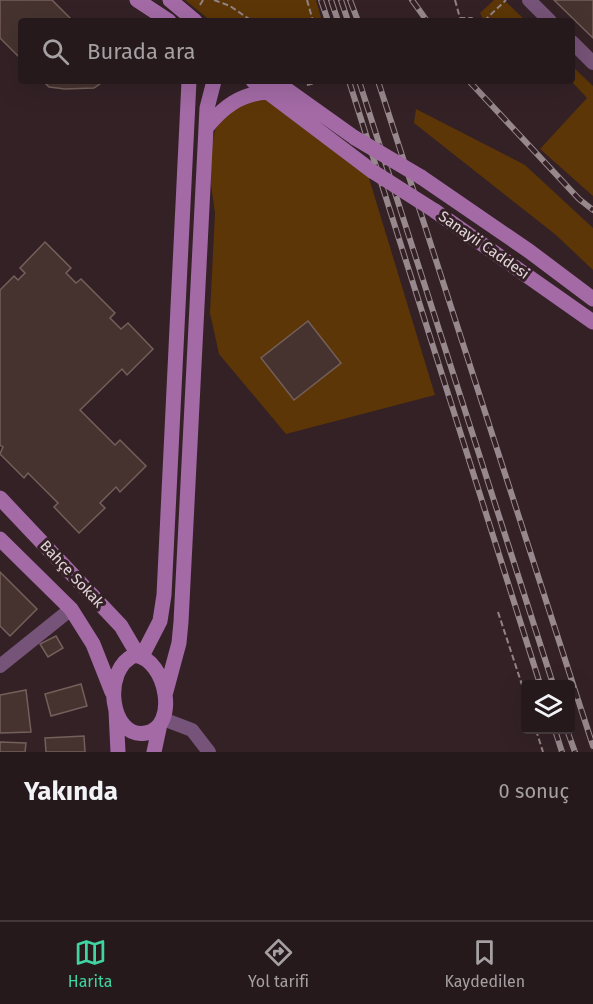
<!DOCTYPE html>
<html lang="tr">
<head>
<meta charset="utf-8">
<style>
  :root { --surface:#26191c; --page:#322629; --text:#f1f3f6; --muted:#a4a0a3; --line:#42383b; --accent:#3fd4a2 }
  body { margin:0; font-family:"Fira Sans",sans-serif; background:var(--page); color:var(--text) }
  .controls { position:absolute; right:18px; bottom:18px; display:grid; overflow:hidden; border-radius:6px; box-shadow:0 6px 24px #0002 }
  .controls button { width:54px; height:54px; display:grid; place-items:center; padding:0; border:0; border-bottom:2px solid var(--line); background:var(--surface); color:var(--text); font:30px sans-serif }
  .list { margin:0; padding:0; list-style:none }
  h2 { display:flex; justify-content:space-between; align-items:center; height:78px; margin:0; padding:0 24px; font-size:26px }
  h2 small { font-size:20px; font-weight:400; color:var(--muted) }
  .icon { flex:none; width:33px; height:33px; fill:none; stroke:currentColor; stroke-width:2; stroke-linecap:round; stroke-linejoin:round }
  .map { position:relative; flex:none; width:593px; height:752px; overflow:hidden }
  .search { position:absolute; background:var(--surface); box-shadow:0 6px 24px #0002; left:18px; right:18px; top:18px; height:66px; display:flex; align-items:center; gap:15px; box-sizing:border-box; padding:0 21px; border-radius:6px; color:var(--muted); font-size:22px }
  .sheet { height:168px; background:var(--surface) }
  nav { display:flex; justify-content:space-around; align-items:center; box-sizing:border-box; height:84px; border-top:2px solid var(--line); background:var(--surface); font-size:16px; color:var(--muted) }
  nav a { display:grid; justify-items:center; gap:3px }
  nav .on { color:var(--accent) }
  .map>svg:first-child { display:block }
  .green { fill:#5c3606 }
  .building { fill:#46332f; stroke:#745f5a; stroke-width:1.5 }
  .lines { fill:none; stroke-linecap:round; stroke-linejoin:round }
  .path { stroke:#928387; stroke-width:2; stroke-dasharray:6 3; stroke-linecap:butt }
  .street { stroke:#765378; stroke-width:14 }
  .secondary { stroke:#a36aa6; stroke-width:15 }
  .rail-casing { stroke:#97888d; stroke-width:6 }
  .rail { stroke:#332126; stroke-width:4; stroke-dasharray:11; stroke-linecap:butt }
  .secondary-bridge { stroke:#a36aa6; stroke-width:15 }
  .labels { text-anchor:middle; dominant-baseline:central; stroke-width:6; stroke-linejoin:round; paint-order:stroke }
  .street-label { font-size:15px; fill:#e3d6da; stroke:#332126 }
</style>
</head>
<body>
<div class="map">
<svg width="593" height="752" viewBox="0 0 593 752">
  <rect width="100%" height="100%" fill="#332126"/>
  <path class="green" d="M185 0H316L322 21H211Z
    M494 0H504L526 21H484L480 13Z
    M572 66 593 86V196L540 149 587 98 571 81Z
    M258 94 365 165 435 395 286 434 219 354 210 313 215 213 208 163 215 130 229 108Z
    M416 109 525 165 593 228V270L556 235 414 123Z"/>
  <path class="building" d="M0 0H52L73 21H21V59L0 38Z
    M554 0H593V38Z
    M43 81H104L94 88 65 89 49 87Z
    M45 242 71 268 66 273 76 283 81 279 115 313 110 318 121 329 128 323 153 349 127 375 122 369 80 410 115 445 120 440 146 466 120 492 116 487 100 503 105 508 79 533 54 507 58 503 28 473 24 478 0 454 3 447 0 445V290L14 276 18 280 25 273 20 268Z
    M308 321 341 363 294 400 261 358Z
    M0 572 37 609 10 636 0 626Z
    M56 636 63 648 48 657 40 644Z
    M81 684 87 706 51 716 45 694Z
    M26 690 31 732 0 733V695Z
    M84 736 85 752H46L45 738Z
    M0 742 26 743 25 752H0Z"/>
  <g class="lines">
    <path class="path" d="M214 0 230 6 252 21
      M307 0 313 21
      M455 0 460 18H472L473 21
      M200 5 203 0
      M484 21 506 0
      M307 85 322 81
      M498 612 526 697
      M536 730 543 752"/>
    <path class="street" d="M529 0 550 21
      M572 42 593 63
      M0 666 71 609
      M163 719 192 730 209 752"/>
    <path class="secondary" d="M137 0 169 21
      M170 0 195 21
      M253 81 372 171
      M275 81 355 138
      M206 128C223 107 240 94 268 92
      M421 177 529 251 593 299
      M435 211 593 322
      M0 498 121 626 138 655
      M0 539 71 609 93 644 112 692
      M135 655C167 660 179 727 146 733 110 740 101 669 135 655Z
      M142 656 160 621 164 595 189 81
      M165 695 179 643 181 622 207 108 214 81
      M116 711 118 752
      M154 752 160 724"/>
    <defs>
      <path id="rail" d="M321 0 328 21
        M331 0 338 21
        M341 0 348 21
        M350 0 358 21
        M412 0 427 21
        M349 81 540 684
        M359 81 553 684
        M378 81 593 746
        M469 81 579 199 593 210
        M555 730 562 752
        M567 730 575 752"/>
    </defs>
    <use href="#rail" class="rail-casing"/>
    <use href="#rail" class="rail"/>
    <path class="secondary-bridge" d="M355 138 421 177
      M372 171 435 211"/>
  </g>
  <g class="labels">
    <g class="street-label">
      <text transform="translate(484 245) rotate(35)">Sanayii Caddesi</text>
      <text transform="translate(72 574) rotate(47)">Bahçe Sokak</text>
    </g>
  </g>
</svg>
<div class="controls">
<button><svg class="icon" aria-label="layers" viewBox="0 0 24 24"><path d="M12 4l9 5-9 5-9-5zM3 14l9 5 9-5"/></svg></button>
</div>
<div class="search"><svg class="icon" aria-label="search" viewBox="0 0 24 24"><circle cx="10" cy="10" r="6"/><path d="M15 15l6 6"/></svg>Burada ara</div>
</div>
<section class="sheet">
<h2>Yakında<small>0 sonuç</small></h2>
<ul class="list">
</ul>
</section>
<nav>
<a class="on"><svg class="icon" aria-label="map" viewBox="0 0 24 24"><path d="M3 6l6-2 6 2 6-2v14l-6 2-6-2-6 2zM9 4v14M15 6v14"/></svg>Harita</a>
<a><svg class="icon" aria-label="directions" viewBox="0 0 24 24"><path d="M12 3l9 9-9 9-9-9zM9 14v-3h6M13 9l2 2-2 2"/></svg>Yol tarifi</a>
<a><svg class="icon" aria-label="saved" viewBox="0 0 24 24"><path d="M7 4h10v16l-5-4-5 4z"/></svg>Kaydedilen</a>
</nav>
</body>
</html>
